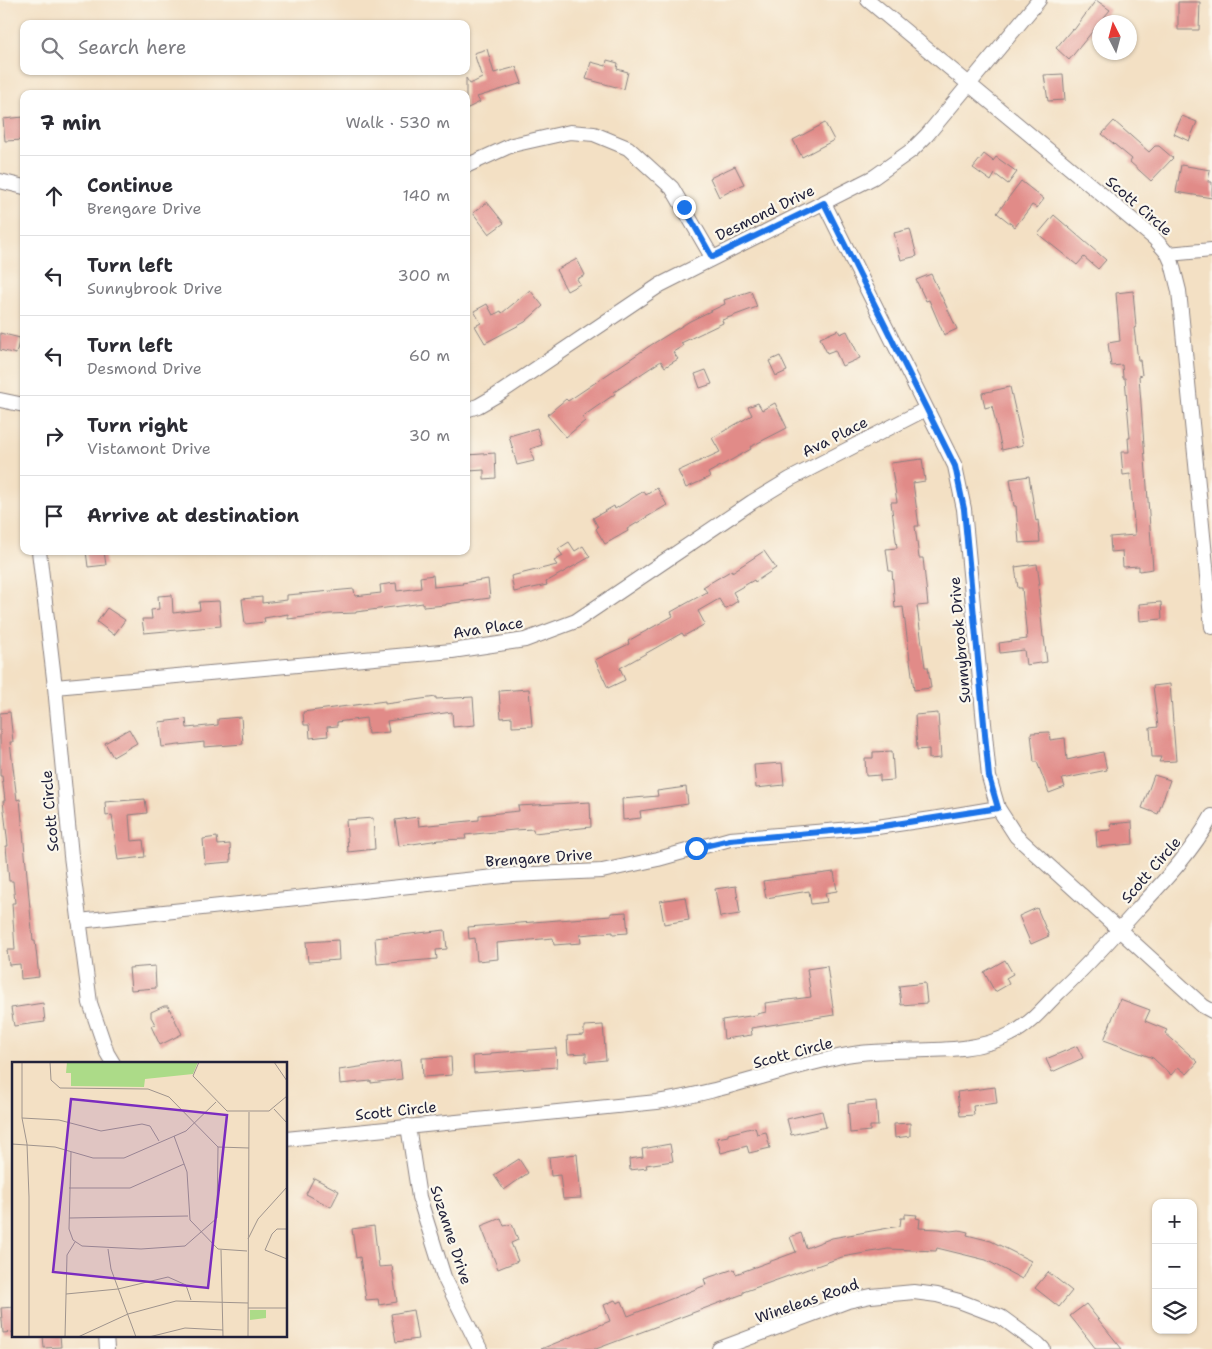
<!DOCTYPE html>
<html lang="en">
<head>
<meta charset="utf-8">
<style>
  :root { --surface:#fff; --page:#f7f7f7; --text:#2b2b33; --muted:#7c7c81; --line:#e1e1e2 }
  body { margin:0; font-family:"Shantell Sans",sans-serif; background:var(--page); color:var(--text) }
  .controls { position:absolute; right:15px; bottom:15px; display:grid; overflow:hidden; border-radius:10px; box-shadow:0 1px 4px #0004 }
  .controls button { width:45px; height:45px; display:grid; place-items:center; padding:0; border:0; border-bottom:1px solid var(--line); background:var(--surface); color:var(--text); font:25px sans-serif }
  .compass { position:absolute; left:1092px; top:15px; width:45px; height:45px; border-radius:50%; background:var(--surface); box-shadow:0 1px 4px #0004; rotate:354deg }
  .stop { position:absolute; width:15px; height:15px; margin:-11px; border:4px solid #1a73e8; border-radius:50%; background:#fff }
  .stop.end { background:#1a73e8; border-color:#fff; box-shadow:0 1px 5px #0008 }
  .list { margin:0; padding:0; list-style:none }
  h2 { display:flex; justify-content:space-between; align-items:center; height:65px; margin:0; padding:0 20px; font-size:21px }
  h2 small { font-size:16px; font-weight:400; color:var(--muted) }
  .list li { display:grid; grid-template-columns:32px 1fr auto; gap:15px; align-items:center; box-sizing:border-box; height:80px; padding:0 20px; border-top:1px solid var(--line) }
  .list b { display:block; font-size:19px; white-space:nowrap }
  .list p { margin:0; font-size:16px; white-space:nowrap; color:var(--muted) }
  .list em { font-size:16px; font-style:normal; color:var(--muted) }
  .icon { flex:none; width:28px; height:28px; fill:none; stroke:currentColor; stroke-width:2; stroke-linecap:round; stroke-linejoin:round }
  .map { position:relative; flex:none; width:1212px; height:1349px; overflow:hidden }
  .search { position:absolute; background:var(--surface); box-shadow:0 1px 4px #0004; left:20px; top:20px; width:450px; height:55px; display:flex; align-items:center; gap:12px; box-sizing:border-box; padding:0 18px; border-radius:10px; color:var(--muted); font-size:19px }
  .panel { position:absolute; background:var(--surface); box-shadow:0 1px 4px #0004; left:20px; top:90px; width:450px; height:465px; border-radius:10px }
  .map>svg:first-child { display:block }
  .building { fill:#e18b88 }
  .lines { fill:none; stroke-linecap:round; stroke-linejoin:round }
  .street-casing { stroke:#8a8180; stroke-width:16 }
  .street { stroke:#fff; stroke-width:14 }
  .route { stroke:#1a73e8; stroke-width:6 }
  .labels { text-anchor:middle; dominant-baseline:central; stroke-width:4.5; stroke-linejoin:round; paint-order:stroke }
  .street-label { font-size:15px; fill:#22223b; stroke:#fbf7ec }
  .inset-road { fill:none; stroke:#9f948d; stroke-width:1 }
  .view { fill:#7b2cbf; fill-opacity:0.15; stroke:#7b2cbf; stroke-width:2.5 }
  .inset-edge { fill:none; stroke:#22223b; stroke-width:2.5 }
</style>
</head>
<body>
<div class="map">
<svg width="1212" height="1349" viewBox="0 0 1212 1349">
  <rect width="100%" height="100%" fill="#fbf7ec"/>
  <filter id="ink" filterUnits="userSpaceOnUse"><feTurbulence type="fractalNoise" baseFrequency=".02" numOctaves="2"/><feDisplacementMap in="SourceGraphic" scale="10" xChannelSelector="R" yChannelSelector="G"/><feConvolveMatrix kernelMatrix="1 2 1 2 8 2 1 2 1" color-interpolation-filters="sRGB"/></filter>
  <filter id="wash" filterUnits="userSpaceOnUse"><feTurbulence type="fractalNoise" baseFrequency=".0096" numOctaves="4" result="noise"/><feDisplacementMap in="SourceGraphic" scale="20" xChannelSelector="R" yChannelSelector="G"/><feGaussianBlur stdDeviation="1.12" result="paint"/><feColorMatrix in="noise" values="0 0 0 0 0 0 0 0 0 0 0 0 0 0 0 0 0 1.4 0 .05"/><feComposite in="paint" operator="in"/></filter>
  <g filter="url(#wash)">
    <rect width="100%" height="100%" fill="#f3e0c4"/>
    <g id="blocks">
      <path class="building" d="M1096 0 1110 10 1069 60 1056 48 1072 29 1074 30Z
        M1178 2H1200L1199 30H1178Z
        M487 49 494 73 516 67 522 83 477 97 480 102 466 109V78L470 84 482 78 474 53Z
        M607 60 618 63 617 69 628 72 624 89 586 79 591 62 606 66Z
        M1063 74 1065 100 1048 101 1044 75Z
        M1182 116 1197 122 1189 141 1174 134Z
        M24 117V140L5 141 3 119Z
        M1114 121 1149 152 1155 146H1159L1173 158 1151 181 1130 162 1132 159 1102 134Z
        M825 123 834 140 802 157 793 140Z
        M984 154 993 161 996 157 1017 172 1008 184 995 174 991 181 973 168Z
        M1181 165 1210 170 1208 182H1212V198L1176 192Z
        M735 166 744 184 719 197 710 178Z
        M1021 181 1044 199 1037 208 1032 205 1015 227 997 213Z
        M487 202 504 223 489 234 473 213Z
        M1054 215 1106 260 1098 269 1084 257 1077 265 1038 234Z
        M910 229 917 256 901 260 894 233Z
        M577 259 585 275 577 279 580 284 567 291 556 270Z
        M931 274 957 329 944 335 929 300 926 301 916 280Z
        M530 290 543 306 525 322 485 343 475 326 481 323 474 311 487 304 493 315 501 311 502 313Z
        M751 291 757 307 722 320 723 323 681 343 683 346 673 352 678 359 665 367 661 361 614 392 615 394 582 417 585 421 566 437 547 415 566 399 568 401 651 345 690 321 725 304 724 300Z
        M1133 291 1136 327 1134 328 1138 360H1140L1142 375 1139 376 1153 569 1139 571V566L1123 567 1122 551 1111 552 1110 537 1135 535 1130 474 1123 475 1121 452H1129L1128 438H1130L1125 378H1123L1122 365 1111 366 1108 343 1120 341 1116 293Z
        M838 330 840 334 847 331 860 358 842 366 835 350 827 353 820 338Z
        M0 333 20 338 16 354 0 350Z
        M780 356 787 371 776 376 769 361Z
        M706 370 712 384 700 388 695 374Z
        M1010 387 1023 445 1002 450 992 406 985 408 982 393Z
        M758 403 762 410 775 403 787 428 750 447 751 449 708 473 710 477 686 488 678 471 720 452 712 438 752 415 748 407Z
        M537 428 542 445 530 449 534 461 517 465 509 436Z
        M495 453 496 478 484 479V470L469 471 468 455Z
        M922 459 925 481 913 483 919 526H915L919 558H923L928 605 917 606 925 667H928L931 688 914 690 903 607 895 608 892 571H889L886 549 897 548 891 502H897L891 463Z
        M1029 476 1036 521 1038 520 1040 542 1019 543 1016 506H1014L1010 479Z
        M657 488 667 505 627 529 628 531 605 544 596 529 598 527 593 518 614 506 615 509 644 491 646 495Z
        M569 542 575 551 583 546 590 557 546 582 547 585 514 592 511 576 557 565 554 561 563 556 558 549Z
        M86 551H104L106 565 88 567Z
        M764 551 776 568 755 582 754 580 733 592 738 601 725 609 719 599 698 611 705 624 684 636 682 633 620 668 625 680 608 688 595 660 629 644 628 641 673 616 671 612 707 592 703 587 732 570V572Z
        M1037 564 1040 585H1038L1043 637H1044L1047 662 1026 665 1024 650 1000 653 999 643 1027 639 1022 588H1018L1015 567Z
        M433 575 434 587 463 584 462 583 488 579 490 598 446 604V605L423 607V603L356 612V613L329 614 288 619V614L264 618 265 622 245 624 242 599 262 597V603L287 600V595L354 589 355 596 381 593 380 585 396 583 397 591 421 588 420 577Z
        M172 595 173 613 200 610 199 602 219 601 221 626 144 633 142 619H152L151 610 159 609 158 596Z
        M1161 602 1162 619 1140 621 1139 604Z
        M107 608 125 620 114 635 97 622Z
        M1170 684 1176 761 1159 762 1161 757H1152L1150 728 1158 727 1153 686Z
        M529 689 532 726 512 727V717L501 718 499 691Z
        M436 697V699L473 697 475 725 453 727 452 712 387 721 389 732 368 734 366 718 337 722V726L327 727 328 736 310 738 309 725H304L303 712 385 701V704Z
        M10 712 13 742H10L17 800 20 799 33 941H35L39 977 21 979 20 964 9 965 7 950H15L12 903H15L13 881H9L6 846H8L3 801H5L2 776H0V713Z
        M938 713 941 758 929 759V749L917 750 915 715Z
        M241 717 243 744 204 747V742L162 747 159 722 186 719 187 728 218 725V719Z
        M129 729 137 743 113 757 105 743Z
        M1049 732 1050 740 1065 738 1067 760 1103 752 1107 770 1062 779 1065 787 1049 793 1037 762H1034L1031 733Z
        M892 751 894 780 880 781V775L866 776 865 758H873V752Z
        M782 763 784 785 756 788 754 765Z
        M1154 775 1170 780 1158 814 1142 808Z
        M686 787 688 804 640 811 641 818 623 820 622 799 658 796 657 791Z
        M145 799 147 813 129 815 131 841 143 840 145 857 118 860 112 815 106 816 105 802Z
        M590 802 591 827 534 833 533 829 514 830 465 835 466 839 439 840 399 846 395 820 418 817 419 826 479 820V815L519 811 518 806Z
        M373 818 375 849 348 852 346 820Z
        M1132 822 1133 844 1097 847 1096 831 1111 830 1110 824Z
        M217 837 218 845 230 844 231 862 205 864 203 839Z
        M834 872 837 891 825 893 827 902 811 904 809 891 766 898 763 881Z
        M736 886 740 914 720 917 715 889Z
        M685 897 689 920 664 924 660 901Z
        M1037 908 1049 936 1031 944 1019 916Z
        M626 912 628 933 613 934V932L580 935 581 943 554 945 553 938 497 943 498 959 477 961 475 938 469 939 468 927 611 916V913Z
        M445 930 447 949 436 950 437 959 377 964 375 938Z
        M338 940 339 960 308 962 306 942Z
        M1005 960 1013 974 1006 978 1009 984 995 992 984 972Z
        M155 966 156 988 131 990 129 968Z
        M827 966 834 1015 751 1028 752 1035 724 1039 722 1020 757 1015V1014L766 1012 765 1003 811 997 807 969Z
        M925 983 927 1003 901 1005 899 986Z
        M1120 999 1150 1010 1145 1021 1167 1030 1165 1033 1198 1062 1187 1074 1178 1067 1171 1075 1153 1058 1104 1040Z
        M43 1003 45 1022 14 1026 11 1008Z
        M164 1006H168L182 1034 160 1045 151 1026 155 1024 151 1017V1012Z
        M603 1025 606 1060 586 1062V1053L568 1054 567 1036 584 1035V1026Z
        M1077 1046 1083 1058 1052 1072 1046 1059Z
        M556 1048 557 1067 474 1073 473 1056 491 1055V1053Z
        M451 1057 452 1075 423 1077 422 1058Z
        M400 1061 402 1079 371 1083V1081L340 1084 339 1070Z
        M995 1087 997 1103 973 1106 974 1115 960 1116 957 1092Z
        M876 1101 878 1126H870V1131L850 1133 848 1104Z
        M822 1111 826 1127 791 1135 787 1119Z
        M910 1123V1136L895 1138 894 1124Z
        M755 1127 757 1134 766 1132 770 1148 749 1153 747 1146 721 1153 717 1138 728 1136V1134Z
        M670 1144 673 1161 646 1165 647 1168 630 1170 629 1159 643 1157 642 1149Z
        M577 1154 581 1198 563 1199 560 1175 551 1176 549 1157Z
        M519 1159 528 1173 504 1190 494 1175Z
        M314 1178 339 1191 331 1207 306 1194Z
        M905 1214 917 1215 916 1218 920 1219 919 1228 939 1229 950 1231 959 1230 968 1232 967 1235 991 1241 1031 1261 1022 1279 986 1260 937 1248 936 1251 888 1249 842 1257 743 1292V1294L596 1349H541L610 1321 604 1305 615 1300 617 1303 622 1301 628 1316 706 1285 704 1279 734 1269 736 1274 796 1252 790 1237 801 1233 806 1248 832 1238 900 1226 901 1218H905Z
        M501 1218 504 1226 512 1224 518 1240 511 1243 518 1261 498 1269 481 1226Z
        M374 1226 379 1267 392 1266 397 1302 379 1305 378 1299 366 1300 360 1257 356 1258 352 1229Z
        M1048 1272 1072 1291 1059 1307 1035 1288Z
        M1086 1304 1122 1349H1096L1075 1322 1070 1316Z
        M14 1307V1332L3 1333 1 1308Z
        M413 1310 418 1339 396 1342 391 1314Z
        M43 1335H60L61 1347 44 1348Z"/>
    </g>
  </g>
  <g filter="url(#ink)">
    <use href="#blocks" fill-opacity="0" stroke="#8a8180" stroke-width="1"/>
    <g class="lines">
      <defs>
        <path id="street" d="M868 0 1154 238 1168 254 1172 263 1179 291 1212 627
          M466 166 512 145 570 132 594 134 628 148 672 188 712 257
          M0 181 24 187
          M824 203 955 466 964 509 989 777 998 808 1016 836 1203 1006 1212 1011
          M1168 254 1212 250
          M0 400 24 405
          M466 410 478 406 497 395 660 285 874 177 912 150 927 135 1039 0
          M39 551 55 687 71 856 90 1003 107 1053 113 1063
          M55 687 452 651 525 640 576 621 752 502 790 479 926 409
          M79 921 513 875 602 871 658 859 730 839 877 827 932 819 998 808
          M408 1126 419 1197 444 1277 480 1349
          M286 1139 657 1102C722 1092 783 1068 847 1055 899 1045 965 1059 1011 1034 1030 1025 1044 1007 1059 992 1087 966 1112 938 1137 910 1165 880 1192 852 1212 816
          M106 1335 107 1349
          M719 1349 848 1301 871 1296 914 1292 937 1295 959 1301 1001 1317 1038 1344 1043 1349"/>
      </defs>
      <use href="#street" class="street-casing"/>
      <use href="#street" class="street"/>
    </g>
  </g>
  <g class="lines" filter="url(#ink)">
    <path class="route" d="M684 207 712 257 824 203 955 466 964 509 989 777 998 808 877 827 730 840 696 848"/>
  </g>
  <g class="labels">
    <g class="street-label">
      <text transform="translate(1139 206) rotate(41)">Scott Circle</text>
      <text transform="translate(765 213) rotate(-26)">Desmond Drive</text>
      <text transform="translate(835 437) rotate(-27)">Ava Place</text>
      <text transform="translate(488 628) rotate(-9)">Ava Place</text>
      <text transform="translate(960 640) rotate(-95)">Sunnybrook Drive</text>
      <text transform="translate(50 811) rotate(-95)">Scott Circle</text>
      <text transform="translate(539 858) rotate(-4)">Brengare Drive</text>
      <text transform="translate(1151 870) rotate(-49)">Scott Circle</text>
      <text transform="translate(793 1053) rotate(-15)">Scott Circle</text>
      <text transform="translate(396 1111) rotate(-6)">Scott Circle</text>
      <text transform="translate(451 1235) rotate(72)">Suzanne Drive</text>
      <text transform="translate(807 1301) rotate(-19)">Wineleas Road</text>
    </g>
  </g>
  <g transform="translate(12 1062)">
    <rect width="275" height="275" fill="#f3e0c4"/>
    <path d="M55 0H186L181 12 133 17 132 25 59 24V11H54ZM238 248H254V256L238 258Z" fill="#acdb88"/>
    <path class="inset-road" d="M10 0V56L15 82 17 135V275M38 0 39 18 48 26 136 27 157 35 206 85 205 156 173 184 129 187 70 184 61 178 57 167 59 90M187 0 181 14 215 49H257L275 34M262 0 275 19M262 47 275 61M10 56 47 58 89 69 130 62 138 64 147 79M162 74 175 110 178 158 206 187 235 189M0 82 43 85 81 96H112L174 69 204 40M206 85 237 86M57 126H118L172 102M57 156 176 154M275 167H265L260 172 253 188 275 197M236 177 246 157 275 125M96 187 99 207 124 275M209 188 211 275M54 232 106 227 156 215 174 223 179 238M236 246H275M53 275 55 193 63 180M66 275 116 252 164 239 236 241M137 275 173 266 211 268M236 275 237 50"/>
    <path class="view" d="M59 37 215 53 196 226 41 210Z"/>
    <rect width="275" height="275" class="inset-edge"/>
  </g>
</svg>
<div class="controls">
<button>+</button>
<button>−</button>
<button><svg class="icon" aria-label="layers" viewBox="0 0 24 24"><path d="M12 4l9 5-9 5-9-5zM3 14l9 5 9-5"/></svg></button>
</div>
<svg class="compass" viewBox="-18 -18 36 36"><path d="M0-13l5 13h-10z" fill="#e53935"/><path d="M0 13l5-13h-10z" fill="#7c7c81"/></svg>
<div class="stop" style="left:696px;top:848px"></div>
<div class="stop end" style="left:684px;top:207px"></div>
<div class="search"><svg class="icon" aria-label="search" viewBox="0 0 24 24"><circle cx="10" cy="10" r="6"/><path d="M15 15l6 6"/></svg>Search here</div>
<section class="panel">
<h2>7 min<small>Walk · 530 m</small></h2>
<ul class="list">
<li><svg class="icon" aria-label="ahead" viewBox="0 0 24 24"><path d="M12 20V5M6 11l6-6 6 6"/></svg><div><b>Continue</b><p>Brengare Drive</p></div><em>140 m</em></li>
<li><svg class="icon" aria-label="left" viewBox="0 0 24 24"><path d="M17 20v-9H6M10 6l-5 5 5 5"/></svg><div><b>Turn left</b><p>Sunnybrook Drive</p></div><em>300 m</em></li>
<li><svg class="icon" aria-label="left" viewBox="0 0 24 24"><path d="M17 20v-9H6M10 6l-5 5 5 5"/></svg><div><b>Turn left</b><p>Desmond Drive</p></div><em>60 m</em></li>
<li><svg class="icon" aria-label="right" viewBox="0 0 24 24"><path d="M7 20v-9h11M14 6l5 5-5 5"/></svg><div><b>Turn right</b><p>Vistamont Drive</p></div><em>30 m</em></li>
<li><svg class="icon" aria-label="arrive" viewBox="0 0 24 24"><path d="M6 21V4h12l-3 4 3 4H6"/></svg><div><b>Arrive at destination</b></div></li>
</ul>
</section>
</div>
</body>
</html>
